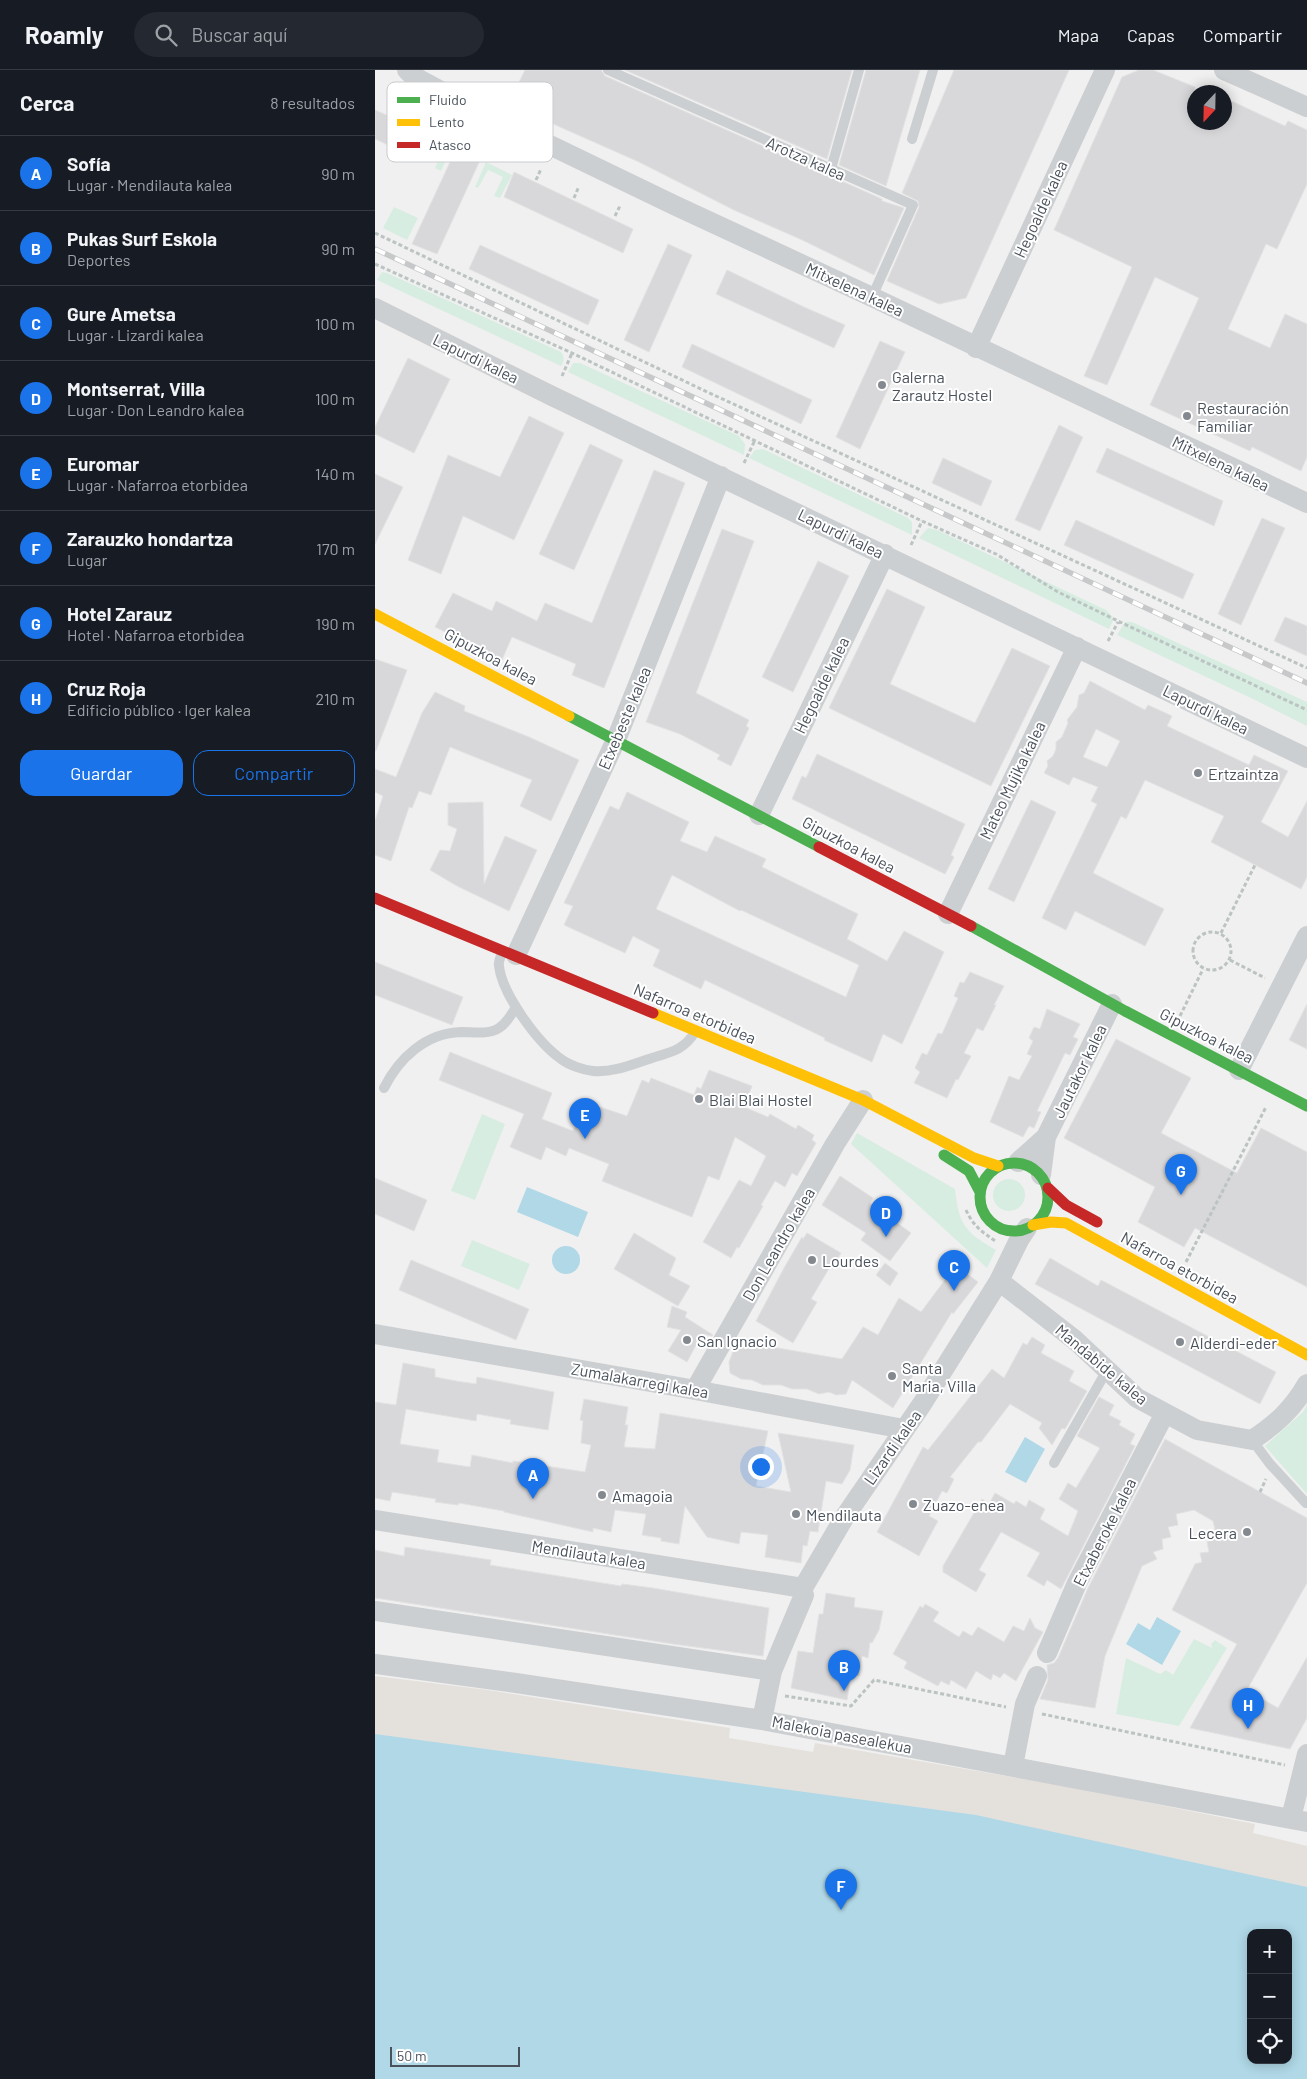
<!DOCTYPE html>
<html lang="es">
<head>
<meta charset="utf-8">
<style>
  :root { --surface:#171b24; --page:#242831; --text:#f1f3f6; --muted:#9ea1a6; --line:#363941; --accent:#1a73e8 }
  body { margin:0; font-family:Barlow,sans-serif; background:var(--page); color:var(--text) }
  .controls { position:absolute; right:15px; bottom:15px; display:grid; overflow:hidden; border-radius:10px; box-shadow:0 2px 12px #0003 }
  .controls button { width:45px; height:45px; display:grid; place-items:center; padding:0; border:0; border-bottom:1px solid var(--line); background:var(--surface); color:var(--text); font:25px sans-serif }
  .compass { position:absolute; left:812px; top:15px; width:45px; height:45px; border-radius:50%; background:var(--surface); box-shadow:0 2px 12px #0003; rotate:202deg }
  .scale { position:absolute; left:15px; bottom:12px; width:130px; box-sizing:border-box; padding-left:5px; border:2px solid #49515b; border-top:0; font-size:14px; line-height:18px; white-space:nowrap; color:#49515b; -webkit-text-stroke:4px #fff; paint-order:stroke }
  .you { position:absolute; left:385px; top:1396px; width:18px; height:18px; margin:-12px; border:4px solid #fff; border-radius:50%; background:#1a73e8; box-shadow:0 0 0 8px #1a73e833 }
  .badge { display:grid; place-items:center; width:32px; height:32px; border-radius:50%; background:var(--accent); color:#fff; font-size:16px; font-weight:700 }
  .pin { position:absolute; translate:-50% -41px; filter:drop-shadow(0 1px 2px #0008) }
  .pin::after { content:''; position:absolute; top:26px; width:18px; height:15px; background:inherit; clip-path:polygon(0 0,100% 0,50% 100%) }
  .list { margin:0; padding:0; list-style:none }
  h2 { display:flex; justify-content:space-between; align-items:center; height:65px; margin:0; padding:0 20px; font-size:21px }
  h2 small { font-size:16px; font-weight:400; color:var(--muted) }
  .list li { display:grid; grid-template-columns:32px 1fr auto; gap:15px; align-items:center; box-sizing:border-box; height:75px; padding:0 20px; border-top:1px solid var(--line) }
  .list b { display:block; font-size:19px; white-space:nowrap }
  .list p { margin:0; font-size:16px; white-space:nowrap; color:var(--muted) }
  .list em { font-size:16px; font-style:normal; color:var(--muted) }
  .actions { display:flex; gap:10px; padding:15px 20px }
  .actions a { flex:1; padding:11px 0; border:1px solid var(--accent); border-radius:15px; text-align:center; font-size:18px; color:var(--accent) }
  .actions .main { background:var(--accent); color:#fff }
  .icon { flex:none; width:28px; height:28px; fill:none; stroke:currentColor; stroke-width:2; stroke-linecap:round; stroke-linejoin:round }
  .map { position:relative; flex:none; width:932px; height:2009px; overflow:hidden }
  header { display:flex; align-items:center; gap:30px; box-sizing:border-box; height:70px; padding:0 25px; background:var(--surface); border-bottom:1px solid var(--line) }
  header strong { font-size:24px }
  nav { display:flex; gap:28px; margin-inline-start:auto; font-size:18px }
  .search { width:350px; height:45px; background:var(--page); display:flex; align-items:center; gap:12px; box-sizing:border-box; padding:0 18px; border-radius:28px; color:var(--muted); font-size:19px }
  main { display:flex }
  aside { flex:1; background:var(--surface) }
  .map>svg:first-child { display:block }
  .green { fill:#d7ede1 }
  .sand { fill:#e4e1dd; fill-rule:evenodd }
  .water { fill:#b0d8e7; fill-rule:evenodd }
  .building { fill:#d8d8da; stroke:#e2e2e3; fill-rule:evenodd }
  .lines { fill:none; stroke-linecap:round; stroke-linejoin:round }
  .path { stroke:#bbc4c2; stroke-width:3; stroke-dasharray:4 2.5; stroke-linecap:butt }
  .lane { stroke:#cccfd1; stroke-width:10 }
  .street { stroke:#cccfd1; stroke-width:20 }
  .fast { stroke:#4caf50; stroke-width:11 }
  .slow { stroke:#ffc107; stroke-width:11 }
  .jam { stroke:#c62828; stroke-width:11 }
  .rail-casing { stroke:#c6c8ca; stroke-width:5.5 }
  .rail { stroke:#fff; stroke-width:4; stroke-dasharray:11; stroke-linecap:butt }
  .poi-dot { fill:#84898f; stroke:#fff; stroke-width:2 }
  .labels { text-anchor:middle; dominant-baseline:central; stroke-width:4; stroke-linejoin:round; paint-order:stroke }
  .street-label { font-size:16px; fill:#49515b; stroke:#fff }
  .poi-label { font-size:16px; fill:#49515b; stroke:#fff; text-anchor:start }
  .key { fill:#fff; stroke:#c8cbce; stroke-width:1 }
  .key-label { font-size:14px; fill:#49515b }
</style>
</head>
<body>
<header>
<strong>Roamly</strong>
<div class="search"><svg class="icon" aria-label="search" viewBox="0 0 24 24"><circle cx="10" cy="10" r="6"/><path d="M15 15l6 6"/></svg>Buscar aquí</div>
<nav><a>Mapa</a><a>Capas</a><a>Compartir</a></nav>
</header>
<main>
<aside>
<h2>Cerca<small>8 resultados</small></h2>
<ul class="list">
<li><span class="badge">A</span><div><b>Sofía</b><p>Lugar · Mendilauta kalea</p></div><em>90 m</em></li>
<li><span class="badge">B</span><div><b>Pukas Surf Eskola</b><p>Deportes</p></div><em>90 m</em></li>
<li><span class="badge">C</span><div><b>Gure Ametsa</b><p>Lugar · Lizardi kalea</p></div><em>100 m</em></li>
<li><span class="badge">D</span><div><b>Montserrat, Villa</b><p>Lugar · Don Leandro kalea</p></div><em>100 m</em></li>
<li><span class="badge">E</span><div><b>Euromar</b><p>Lugar · Nafarroa etorbidea</p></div><em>140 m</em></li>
<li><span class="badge">F</span><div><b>Zarauzko hondartza</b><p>Lugar</p></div><em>170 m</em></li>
<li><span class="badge">G</span><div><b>Hotel Zarauz</b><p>Hotel · Nafarroa etorbidea</p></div><em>190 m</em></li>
<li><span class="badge">H</span><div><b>Cruz Roja</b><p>Edificio público · Iger kalea</p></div><em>210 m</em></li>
</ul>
<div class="actions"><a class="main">Guardar</a><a>Compartir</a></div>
</aside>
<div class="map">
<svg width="932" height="2009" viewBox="0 0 932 2009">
  <rect width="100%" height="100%" fill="#f1f0f0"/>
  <path class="green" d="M52 64 77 77 66 101 60 98 69 79 53 72 44 90 40 89Z
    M111 92 137 105 125 128 119 126 128 107 113 100 103 118 100 117Z
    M19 137 43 148 32 170 8 158Z
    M7 202 12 203 186 282C190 288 189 291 186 296L2 210Z
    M198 293H205L364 366 370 374 369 385 193 302Z
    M388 379 533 448 537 452V465L374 388 380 380Z
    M553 458 562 460 731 540 737 546 738 551 734 559 544 468Z
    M750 552H757L932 632V656L878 629 742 565Z
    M107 1044 130 1054 100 1130 76 1121Z
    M482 1063 580 1119C584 1155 590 1162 621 1180L612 1198 476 1074Z
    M618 1125a16 16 0 1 1 32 0a16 16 0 1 1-32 0Z
    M97 1170 155 1194 144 1220 86 1196Z
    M932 1334V1424L890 1376 928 1342Z
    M819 1569 837 1578 836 1574 840 1570 852 1578 804 1656 741 1644 751 1588 785 1604 791 1600 798 1605Z"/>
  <path class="sand" d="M0 1606 113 1620 355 1658 354 1668 438 1682 440 1673 706 1719 880 1754 878 1763 932 1776V2009H0ZM876 1863H913V1990H876Z"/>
  <path class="water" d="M152 1117 213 1142 203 1167 142 1142Z
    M177 1190a14 14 0 1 1 28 0a14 14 0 1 1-28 0Z
    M650 1367 670 1379 651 1413 630 1402Z
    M782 1547 806 1561 787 1595 751 1574 763 1553 775 1560Z
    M0 1664 601 1745 932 1817V2009H0ZM876 1863H913V1990H876Z"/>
  <path class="building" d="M150 0H226L230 6 507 129V131L529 138 499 205 425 169 361 141 264 92 133 34Z
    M250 0H477L452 89Z
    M491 0H545L511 116 464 95Z
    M579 0H694L591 228 564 234 512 211 544 137 543 131 527 123Z
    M764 0H778L820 17V52H850V28L910 56 913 51 932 60V114L902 179 891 174 853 259 895 278 910 244 932 254V387L926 401 877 377 875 381 775 335 824 228 780 207 732 315 709 306 757 197 679 160 747 7Z
    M0 40 46 60 35 85 0 69Z
    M82 77 106 88 62 184 37 174Z
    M139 102 258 159 248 183 129 127Z
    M293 174 317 185 274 282 249 270Z
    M105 175 224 230 213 255 94 199Z
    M352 200 429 237 470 255 459 278 341 224Z
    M505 271 530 282 485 379 461 367Z
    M317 274 437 330 426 354 307 297Z
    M33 288 75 309 39 383 0 364V357Z
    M154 346 189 363 139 470 88 446 66 504 33 490 73 385 125 407Z
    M684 355 708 367 665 461 640 450Z
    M215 374 248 390 199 500 164 484Z
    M732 378 848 431 839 456 721 402Z
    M568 388 617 411 606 436 557 413Z
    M279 400 310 413 229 618 197 605 201 594 137 567 126 592 100 579 101 577 60 557 78 523 117 541 121 531 162 551 170 533 217 553Z
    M0 404 28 417 0 474Z
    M887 448 910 458 866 555 843 544Z
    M701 450 819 504 808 529 689 475Z
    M347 459 379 471 321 623 374 650 371 656 374 658 356 696 342 689 345 685 305 664 271 652Z
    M443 491 474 506 418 622 387 607Z
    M512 519 550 537 515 614 600 653 637 578 675 596 616 716 454 638Z
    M910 547 932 556V586L899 571Z
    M0 589 32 600 1 681H0Z
    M715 611 770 640 773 635 797 646 792 656 874 695 879 685 913 701 886 752 913 767 932 731V807L926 819 836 772 849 746 770 710 751 749 746 746 718 803 789 839 770 876 700 841 691 860 667 848 722 734 716 731 723 717 698 707 694 715 669 703 673 696 672 691 678 686 681 679V672L687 667 693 653 692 650 702 637 704 625 709 623ZM721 659 745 671 732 697 708 687Z
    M60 622 90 636 89 641 154 667 204 690 176 751 145 736 157 710 75 677 56 725 44 721 37 738 34 737 16 791 0 785V751L8 726 0 722V699L21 707 47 643Z
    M442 684 590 754 576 785 579 787 570 804 417 729 427 706 431 708Z
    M252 722 314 752 305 771 332 782 340 766 391 789 387 797 483 844 472 869 512 891 529 861 569 882 527 974 508 964 497 992 449 970 450 968 330 910 326 919 278 896 285 880 258 866 250 883 189 855 198 836 189 833 235 736 244 740ZM297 805 365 841 366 840 484 895 471 927 281 839Z
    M656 730 681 742 639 832 613 819Z
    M108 732 109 814 130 766 162 780 134 841 82 816 55 800 65 780 75 781 82 759 73 755V733Z
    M0 892 88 927 77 955 0 925Z
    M595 902 629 916 619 935H621L608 961 602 958 589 983 596 986 583 1010 581 1009 572 1028 539 1013 545 1002 540 998 547 983 552 985 563 963 567 964 583 928 579 926 585 912 589 913Z
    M932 934V979L914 970Z
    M672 939 705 954 698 967 703 969 695 985 690 983 662 1041 666 1042 659 1058 654 1056 648 1067 615 1052 634 1006 644 1010 657 986 652 984 658 971 654 968 659 957 665 959Z
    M741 969 816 1008 786 1063 862 1103 886 1058 932 1082V1217L820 1158 809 1177 763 1152 780 1117 689 1068Z
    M75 982 177 1023 167 1049 198 1061 208 1034 212 1036 213 1033 252 1046 267 1010 274 1013 276 1008 319 1025 322 1017 326 1019 334 1000 377 1016 369 1037 393 1047 395 1044 421 1059 423 1055 439 1065 437 1070 441 1073 422 1106 417 1103 410 1117 400 1111 386 1135 388 1136 364 1178 362 1177 356 1188 328 1172 364 1110 376 1116 391 1086 360 1067 344 1110 333 1106 317 1147 227 1111 234 1094 194 1078 191 1086 171 1077 166 1090 135 1077 149 1044 64 1010Z
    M465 1106 498 1128 495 1133 536 1163 515 1191 486 1170 491 1163 447 1135Z
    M0 1108 52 1130 39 1161 0 1144Z
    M259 1163 301 1188 294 1205 315 1216 303 1236 239 1199Z
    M432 1163 466 1183 457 1199 455 1197 436 1229 442 1232 418 1273 381 1251 409 1198 427 1167 428 1169Z
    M675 1188 723 1216 726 1210 901 1302 885 1334 660 1214Z
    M36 1190 154 1239 141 1270 24 1220Z
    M510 1193 523 1203 515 1216 501 1205Z
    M581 1195 603 1212 578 1244 577 1242 518 1338 477 1310 471 1324 461 1325 454 1322 444 1324 432 1319H417L406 1315H388L377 1310 366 1309 355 1303 354 1292 362 1271 467 1289 488 1257 503 1265 524 1228 546 1242Z
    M297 1236 312 1242 310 1247 338 1265 337 1266 327 1264 312 1292 293 1281 306 1260 292 1257Z
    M657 1267 670 1275 666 1283 699 1301 694 1311 712 1321 690 1359 687 1358 677 1375 664 1358 667 1353 635 1334 606 1372H603L575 1407 579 1409 572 1423 567 1421 554 1446 563 1451 544 1486 502 1462 548 1377 553 1380 617 1299 629 1308 648 1273 652 1275Z
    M28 1293 60 1299V1307L81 1311 101 1314 102 1307 179 1322 173 1360 135 1354 136 1350 102 1344 101 1351 31 1339 25 1374 64 1380 62 1392 95 1397 97 1385 138 1393V1391L210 1402 216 1375 206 1373 208 1351 205 1350 209 1329 253 1337 250 1355H253L249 1377 280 1379 285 1343 393 1361 381 1416 416 1422 403 1363 479 1375 475 1400 467 1414 451 1411 443 1462 435 1461 432 1476 428 1475 426 1493 390 1487 393 1465 366 1462 364 1474 332 1467 310 1436 304 1474 286 1471V1468L267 1465 271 1444 240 1440 236 1462 218 1458V1462L129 1442V1441L84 1433 83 1435 60 1432 61 1429 17 1422 15 1431 0 1428V1332L21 1335Z
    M724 1327 739 1335 734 1345 746 1351 744 1355 760 1364 755 1374 760 1376 686 1519 672 1510 669 1516 652 1506 665 1483 626 1462 604 1500 611 1504 601 1522 568 1502V1496L607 1429 614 1434 620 1423 639 1434 641 1431 651 1437 654 1430 670 1439 665 1449 693 1466 703 1441 684 1429 693 1413 701 1418 725 1378 702 1366Z
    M790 1369 932 1448V1513L872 1620 903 1638 932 1587V1648L915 1679 815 1658 862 1574 797 1540 820 1494 827 1492 825 1483 834 1482 832 1472 842 1468 838 1451 819 1440 801 1444 803 1455 793 1457 796 1467 787 1469 788 1479 778 1482 782 1489 767 1496 730 1586 720 1638 665 1629 673 1610 672 1595 679 1593 683 1588 713 1518Z
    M30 1477 116 1490 115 1495 246 1516 247 1514 278 1518 394 1538 388 1586 298 1574 0 1528V1480L29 1486Z
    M451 1523 480 1528 479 1537 508 1541 504 1560 497 1573 495 1572 493 1588 487 1586 484 1606 476 1604 472 1630 416 1618 423 1581 438 1583 444 1544H448Z
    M550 1534 564 1542 558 1551 584 1567 588 1561 597 1566 603 1557 629 1572 638 1556 649 1561 655 1548 660 1558 668 1562 641 1611 629 1603 625 1608 618 1604 616 1610 601 1601 591 1619 576 1610 574 1615 566 1611 563 1616 529 1598 532 1592 518 1584 545 1536 548 1538Z"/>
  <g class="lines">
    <path class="path" d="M28 49 32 39
      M96 80 101 71
      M161 110 166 99
      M199 128 204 116
      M240 146 245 136
      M0 163 328 320 932 598
      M0 194 197 283 547 451 621 484 683 522 743 551 932 640
      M187 306 197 283
      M369 393 380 370
      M536 475 547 451
      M733 571 743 552
      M818 881a19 19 0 1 1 38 0a19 19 0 1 1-38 0Z
      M846 863 880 795
      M855 890 890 908
      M805 946 828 899
      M591 1140C598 1156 608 1163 622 1172
      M811 1192 891 1037
      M885 1422 891 1409
      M410 1626 476 1636 499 1610 631 1637
      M667 1644 910 1695"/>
    <path class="lane" d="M233 0 538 135 497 227
      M537 69 558 0
      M456 99 484 0
      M128 881C126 886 123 891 124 896 127 924 163 973 186 989 194 995 208 1000 218 1001 238 1003 258 994 277 988 296 982 309 980 320 962
      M9 1018C24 988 51 963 86 962 98 962 114 965 124 958 132 953 136 945 141 937
      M877 1370 895 1394 931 1433
      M679 1393 732 1300"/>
    <path class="street" d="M32 0 38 6 92 35 299 135 497 227 932 433
      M849 0 932 37
      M0 238 177 326 932 688
      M601 278 730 0
      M384 745 510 484
      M573 844 702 577
      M141 885 241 670 346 406
      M864 1000 932 866
      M643 1092 671 1067 737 934
      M666 1105 671 1067
      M624 1211 700 1270 762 1328 822 1360 877 1370C900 1355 918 1339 932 1314
      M0 1264 304 1317 529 1359
      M320 1320 460 1074 488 1030
      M0 1450 428 1518 469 1448 547 1334 624 1211 644 1170 652 1158
      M0 1541 397 1601
      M672 1583 702 1513 790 1343
      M0 1594 141 1613 387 1650 932 1752
      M387 1650 397 1601 429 1525
      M638 1696 650 1634 662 1606
      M916 1748 932 1684"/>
    <path class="fast" d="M194 646 444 777
      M596 856 750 941 932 1036
      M569 1085 594 1101 605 1122
      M605 1127a34 34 0 1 1 68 0a34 34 0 1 1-68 0Z"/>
    <path class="slow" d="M0 544 194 646
      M278 943 488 1030 599 1088 623 1096
      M658 1155 676 1152 691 1153 932 1285"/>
    <path class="jam" d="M444 777 596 856
      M0 828 278 943
      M673 1118 691 1135 722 1152"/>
    <defs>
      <path id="rail" d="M0 179 932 613"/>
    </defs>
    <use href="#rail" class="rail-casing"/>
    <use href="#rail" class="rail"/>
  </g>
  <g class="poi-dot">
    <circle cx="507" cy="315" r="5"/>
    <circle cx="812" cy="346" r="5"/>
    <circle cx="823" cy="703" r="5"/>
    <circle cx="324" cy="1029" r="5"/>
    <circle cx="437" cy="1190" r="5"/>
    <circle cx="312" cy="1270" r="5"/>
    <circle cx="805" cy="1272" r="5"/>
    <circle cx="517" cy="1306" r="5"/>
    <circle cx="227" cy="1425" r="5"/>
    <circle cx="538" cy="1434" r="5"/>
    <circle cx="421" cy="1444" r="5"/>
    <circle cx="872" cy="1462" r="5"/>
  </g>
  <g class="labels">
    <g class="street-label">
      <text transform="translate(431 88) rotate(24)">Arotza kalea</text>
      <text transform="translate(665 139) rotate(-65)">Hegoalde kalea</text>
      <text transform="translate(480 219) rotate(25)">Mitxelena kalea</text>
      <text transform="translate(101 288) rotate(26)">Lapurdi kalea</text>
      <text transform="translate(846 393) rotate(26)">Mitxelena kalea</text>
      <text transform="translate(466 463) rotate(26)">Lapurdi kalea</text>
      <text transform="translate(116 586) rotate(28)">Gipuzkoa kalea</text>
      <text transform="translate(446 615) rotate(-64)">Hegoalde kalea</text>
      <text transform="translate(831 639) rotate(26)">Lapurdi kalea</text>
      <text transform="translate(249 648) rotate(-67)">Etxebeste kalea</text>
      <text transform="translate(637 710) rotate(-64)">Mateo Mujika kalea</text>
      <text transform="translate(474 774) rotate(28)">Gipuzkoa kalea</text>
      <text transform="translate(320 943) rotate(23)">Nafarroa etorbidea</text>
      <text transform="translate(832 965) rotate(27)">Gipuzkoa kalea</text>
      <text transform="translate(704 1001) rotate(-64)">Jautakor kalea</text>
      <text transform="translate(403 1174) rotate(-60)">Don Leandro kalea</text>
      <text transform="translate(805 1197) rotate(29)">Nafarroa etorbidea</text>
      <text transform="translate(727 1294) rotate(40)">Mandabide kalea</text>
      <text transform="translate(265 1310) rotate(10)">Zumalakarregi kalea</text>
      <text transform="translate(517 1377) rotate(-55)">Lizardi kalea</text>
      <text transform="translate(729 1462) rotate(-63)">Etxaberoke kalea</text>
      <text transform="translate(214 1484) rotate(9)">Mendilauta kalea</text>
      <text transform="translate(467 1664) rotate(11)">Malekoia pasealekua</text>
    </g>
    <g class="poi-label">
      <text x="517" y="306">Galerna<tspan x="517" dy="18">Zarautz Hostel</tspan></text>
      <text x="822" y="337">Restauración<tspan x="822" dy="18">Familiar</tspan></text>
      <text x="833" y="703">Ertzaintza</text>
      <text x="334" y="1029">Blai Blai Hostel</text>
      <text x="447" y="1190">Lourdes</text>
      <text x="322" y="1270">San Ignacio</text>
      <text x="815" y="1272">Alderdi-eder</text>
      <text x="527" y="1297">Santa<tspan x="527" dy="18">Maria, Villa</tspan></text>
      <text x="237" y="1425">Amagoia</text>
      <text x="548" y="1434">Zuazo-enea</text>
      <text x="431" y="1444">Mendilauta</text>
      <text x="862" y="1462" text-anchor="end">Lecera</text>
    </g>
  </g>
  <rect x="12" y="12" width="166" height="80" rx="8" class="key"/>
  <rect x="22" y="27" width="23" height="6" fill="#4caf50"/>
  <rect x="22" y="49" width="23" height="7" fill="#ffc107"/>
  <rect x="22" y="72" width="23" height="6" fill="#c62828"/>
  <g class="key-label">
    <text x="54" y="35">Fluido</text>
    <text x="54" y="57">Lento</text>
    <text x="54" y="80">Atasco</text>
  </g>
</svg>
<div class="controls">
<button>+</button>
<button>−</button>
<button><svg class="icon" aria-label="locate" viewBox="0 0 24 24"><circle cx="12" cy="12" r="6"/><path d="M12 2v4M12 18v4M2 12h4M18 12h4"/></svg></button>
</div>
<svg class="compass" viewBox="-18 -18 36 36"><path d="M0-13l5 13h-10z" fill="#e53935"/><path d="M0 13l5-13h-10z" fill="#9ea1a6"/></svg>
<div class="scale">50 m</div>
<div class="you"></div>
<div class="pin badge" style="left:158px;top:1429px">A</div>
<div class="pin badge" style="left:469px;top:1621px">B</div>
<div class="pin badge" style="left:579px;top:1221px">C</div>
<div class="pin badge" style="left:511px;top:1167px">D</div>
<div class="pin badge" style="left:210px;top:1069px">E</div>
<div class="pin badge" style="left:466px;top:1840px">F</div>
<div class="pin badge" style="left:806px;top:1125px">G</div>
<div class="pin badge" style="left:873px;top:1659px">H</div>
</div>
</main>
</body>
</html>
